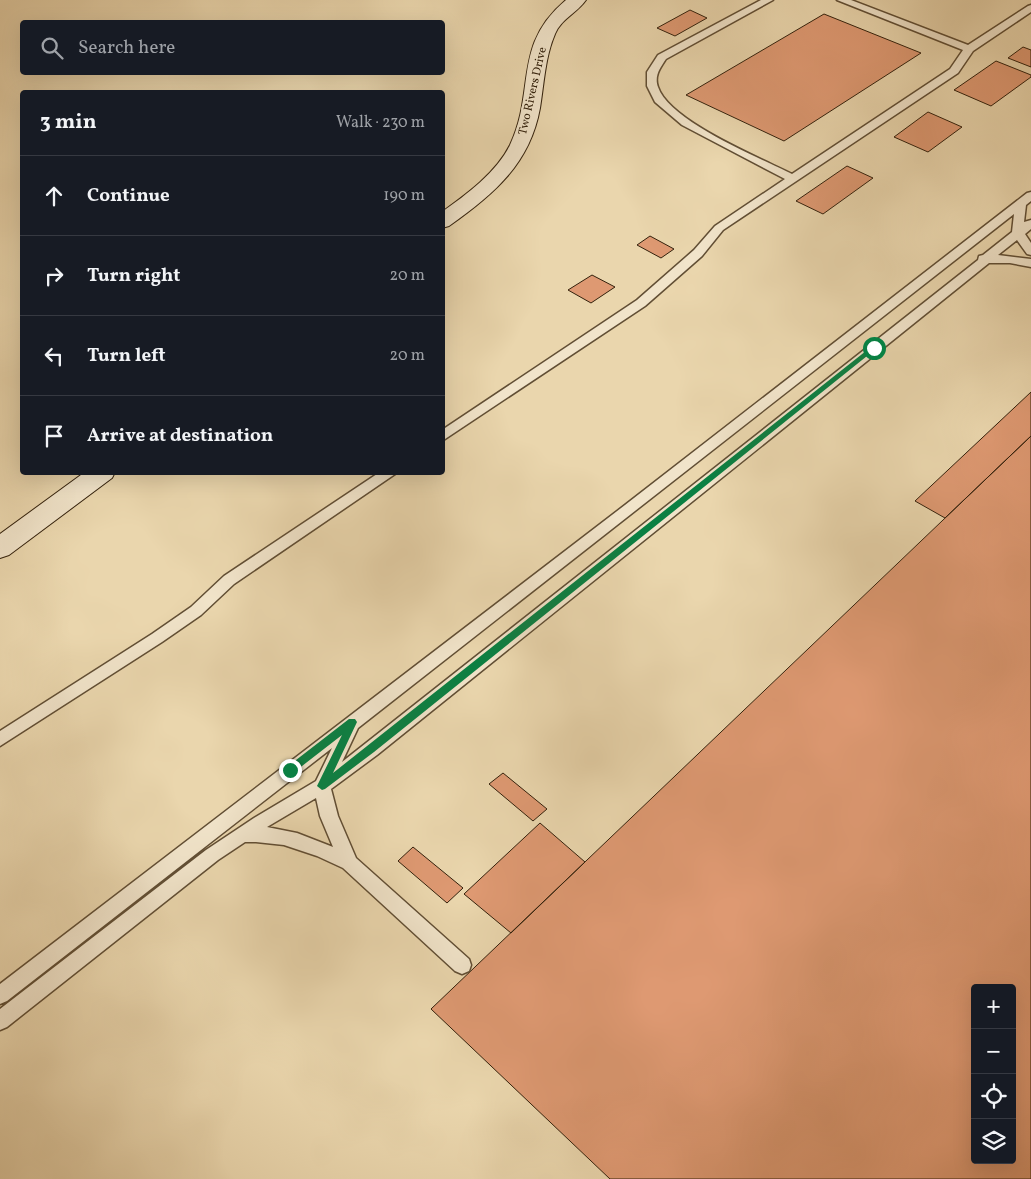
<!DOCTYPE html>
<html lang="en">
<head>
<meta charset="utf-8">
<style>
  :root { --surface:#171b24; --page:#242831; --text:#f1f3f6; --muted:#9ea1a6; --line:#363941 }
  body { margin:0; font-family:Vollkorn,serif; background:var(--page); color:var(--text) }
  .controls { position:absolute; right:15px; bottom:15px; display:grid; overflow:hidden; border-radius:5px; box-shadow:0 5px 20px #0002 }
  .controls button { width:45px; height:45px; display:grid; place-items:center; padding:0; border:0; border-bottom:1px solid var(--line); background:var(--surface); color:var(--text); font:25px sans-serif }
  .stop { position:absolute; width:15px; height:15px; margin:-11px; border:4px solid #0b8043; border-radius:50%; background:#fff }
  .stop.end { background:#0b8043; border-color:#fff; box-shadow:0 1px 5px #0008 }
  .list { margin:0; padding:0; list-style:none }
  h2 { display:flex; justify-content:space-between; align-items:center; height:65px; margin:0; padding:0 20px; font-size:21px }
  h2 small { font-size:16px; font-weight:400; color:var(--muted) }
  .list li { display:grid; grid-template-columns:32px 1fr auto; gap:15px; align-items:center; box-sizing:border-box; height:80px; padding:0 20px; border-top:1px solid var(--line) }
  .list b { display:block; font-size:19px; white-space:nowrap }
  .list em { font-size:16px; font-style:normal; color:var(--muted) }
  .icon { flex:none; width:28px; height:28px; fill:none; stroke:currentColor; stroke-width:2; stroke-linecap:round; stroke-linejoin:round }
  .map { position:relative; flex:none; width:1031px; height:1179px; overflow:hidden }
  .search { position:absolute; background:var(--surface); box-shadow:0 5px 20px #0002; left:20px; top:20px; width:425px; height:55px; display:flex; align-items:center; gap:12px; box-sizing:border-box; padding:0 18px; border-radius:5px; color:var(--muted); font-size:19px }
  .panel { position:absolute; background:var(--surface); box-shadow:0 5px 20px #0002; left:20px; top:90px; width:425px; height:385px; border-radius:5px }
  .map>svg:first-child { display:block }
  .building { fill:#de9972; stroke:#33210c; fill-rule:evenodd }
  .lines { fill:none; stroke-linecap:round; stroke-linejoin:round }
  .lane-casing { stroke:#614e34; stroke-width:3 }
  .secondary-casing { stroke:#33210c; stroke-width:2 }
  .lane { fill:#f1e4ca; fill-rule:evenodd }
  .secondary { fill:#f1e4ca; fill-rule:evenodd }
  .route { fill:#0b8043 }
  .labels { text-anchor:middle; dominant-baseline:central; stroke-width:4.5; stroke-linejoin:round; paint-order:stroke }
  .far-street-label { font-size:12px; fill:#33210c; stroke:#f1e4ca }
</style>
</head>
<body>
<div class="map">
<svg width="1031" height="1179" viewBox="0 0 1031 1179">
  <rect width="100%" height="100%" fill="#ead6ad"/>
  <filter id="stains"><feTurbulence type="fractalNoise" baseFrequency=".004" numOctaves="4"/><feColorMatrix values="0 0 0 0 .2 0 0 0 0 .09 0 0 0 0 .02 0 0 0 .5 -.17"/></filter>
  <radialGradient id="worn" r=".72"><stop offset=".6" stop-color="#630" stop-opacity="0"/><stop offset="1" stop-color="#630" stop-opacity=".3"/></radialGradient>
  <path class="building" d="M690 10 707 18 675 36 657 28Z
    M824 14 921 53 784 141 686 95Z
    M1023 47 1031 50V67L1008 58Z
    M996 61 1031 75V77L991 106 954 90Z
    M928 112 962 127 928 152 894 137Z
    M847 166 873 178 823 214 796 201Z
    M650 236 674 249 661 258 637 245Z
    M592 275 615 287 591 303 568 290Z
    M1031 392V436L945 518 915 501Z
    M1031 436V1179H610L431 1009ZM975 988H1012V1160H975Z
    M503 773 547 809 533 821 489 784Z
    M540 823 585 862 511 933 464 894Z
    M413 847 463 888 447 903 398 861Z"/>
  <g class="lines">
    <defs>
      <path id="lane" d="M761 0H773L666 59C660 68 654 76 658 87 669 121 760 158 792 174L950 69 963 50 837 0H851L968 45 1028 6 1031 5V12L973 51 958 73 723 230 702 256 645 306 442 441V430L637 300 694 250 715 226 785 179 682 125 655 102 647 86V72L658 55Z
        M1031 192V201L1026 205 1024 222 1031 220V229L1025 234 1031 243V255L1027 254 1017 240 998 255 1031 259V267L1010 263H989L377 755 331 789 338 816 356 858 469 959 471 965 469 971 462 974 455 971 343 868 317 856 284 845 256 842H245L218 860 7 1027 0 1030V1009L206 850 254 818 316 781 332 748 7 1001 0 1004V984L625 505 1027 193ZM1014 214 1012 232 983 255 979 256 978 260 342 762 358 728ZM316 798 320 816 333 847 297 833 267 827Z
        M380 472H398L234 584 201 615 162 642 0 746V731L152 634 191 607 224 576Z"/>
      <path id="secondary" d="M566 0H586C577 13 561 19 555 34 545 57 544 84 540 108 530 164 493 195 449 226L442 228V212C467 194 496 173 510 145 536 90 512 45 566 0Z
        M85 472H115L112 478 9 555 0 558V534Z"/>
    </defs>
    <use href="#lane" class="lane-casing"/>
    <use href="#secondary" class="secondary-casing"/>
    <use href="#lane" class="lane"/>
    <use href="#secondary" class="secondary"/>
  </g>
  <path class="route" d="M871 347 877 348 374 752 325 789 322 790 317 786 342 735 293 773H287V767L349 719H355L357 722 333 773Z"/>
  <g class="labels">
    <g class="far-street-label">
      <text transform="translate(533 91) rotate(-77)">Two Rivers Drive</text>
    </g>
  </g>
  <rect width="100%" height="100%" filter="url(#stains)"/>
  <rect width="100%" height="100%" fill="url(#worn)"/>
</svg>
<div class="controls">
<button>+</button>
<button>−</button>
<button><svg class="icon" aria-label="locate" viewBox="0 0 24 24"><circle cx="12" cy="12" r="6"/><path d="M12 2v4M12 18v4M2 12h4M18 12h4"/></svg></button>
<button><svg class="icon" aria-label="layers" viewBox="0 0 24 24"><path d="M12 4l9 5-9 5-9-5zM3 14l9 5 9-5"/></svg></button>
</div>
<div class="stop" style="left:874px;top:348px"></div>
<div class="stop end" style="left:290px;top:770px"></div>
<div class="search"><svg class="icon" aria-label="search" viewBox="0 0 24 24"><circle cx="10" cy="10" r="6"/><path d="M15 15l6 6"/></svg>Search here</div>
<section class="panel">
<h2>3 min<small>Walk · 230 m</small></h2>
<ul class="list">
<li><svg class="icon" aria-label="ahead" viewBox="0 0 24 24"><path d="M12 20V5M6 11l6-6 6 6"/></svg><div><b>Continue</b></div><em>190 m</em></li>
<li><svg class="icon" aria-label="right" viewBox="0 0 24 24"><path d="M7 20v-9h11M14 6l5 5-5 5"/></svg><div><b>Turn right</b></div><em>20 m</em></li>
<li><svg class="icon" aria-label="left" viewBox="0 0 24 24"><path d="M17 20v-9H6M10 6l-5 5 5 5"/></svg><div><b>Turn left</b></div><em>20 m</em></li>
<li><svg class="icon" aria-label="arrive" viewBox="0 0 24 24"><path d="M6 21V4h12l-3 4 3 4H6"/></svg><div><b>Arrive at destination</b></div></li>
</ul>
</section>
</div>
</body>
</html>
